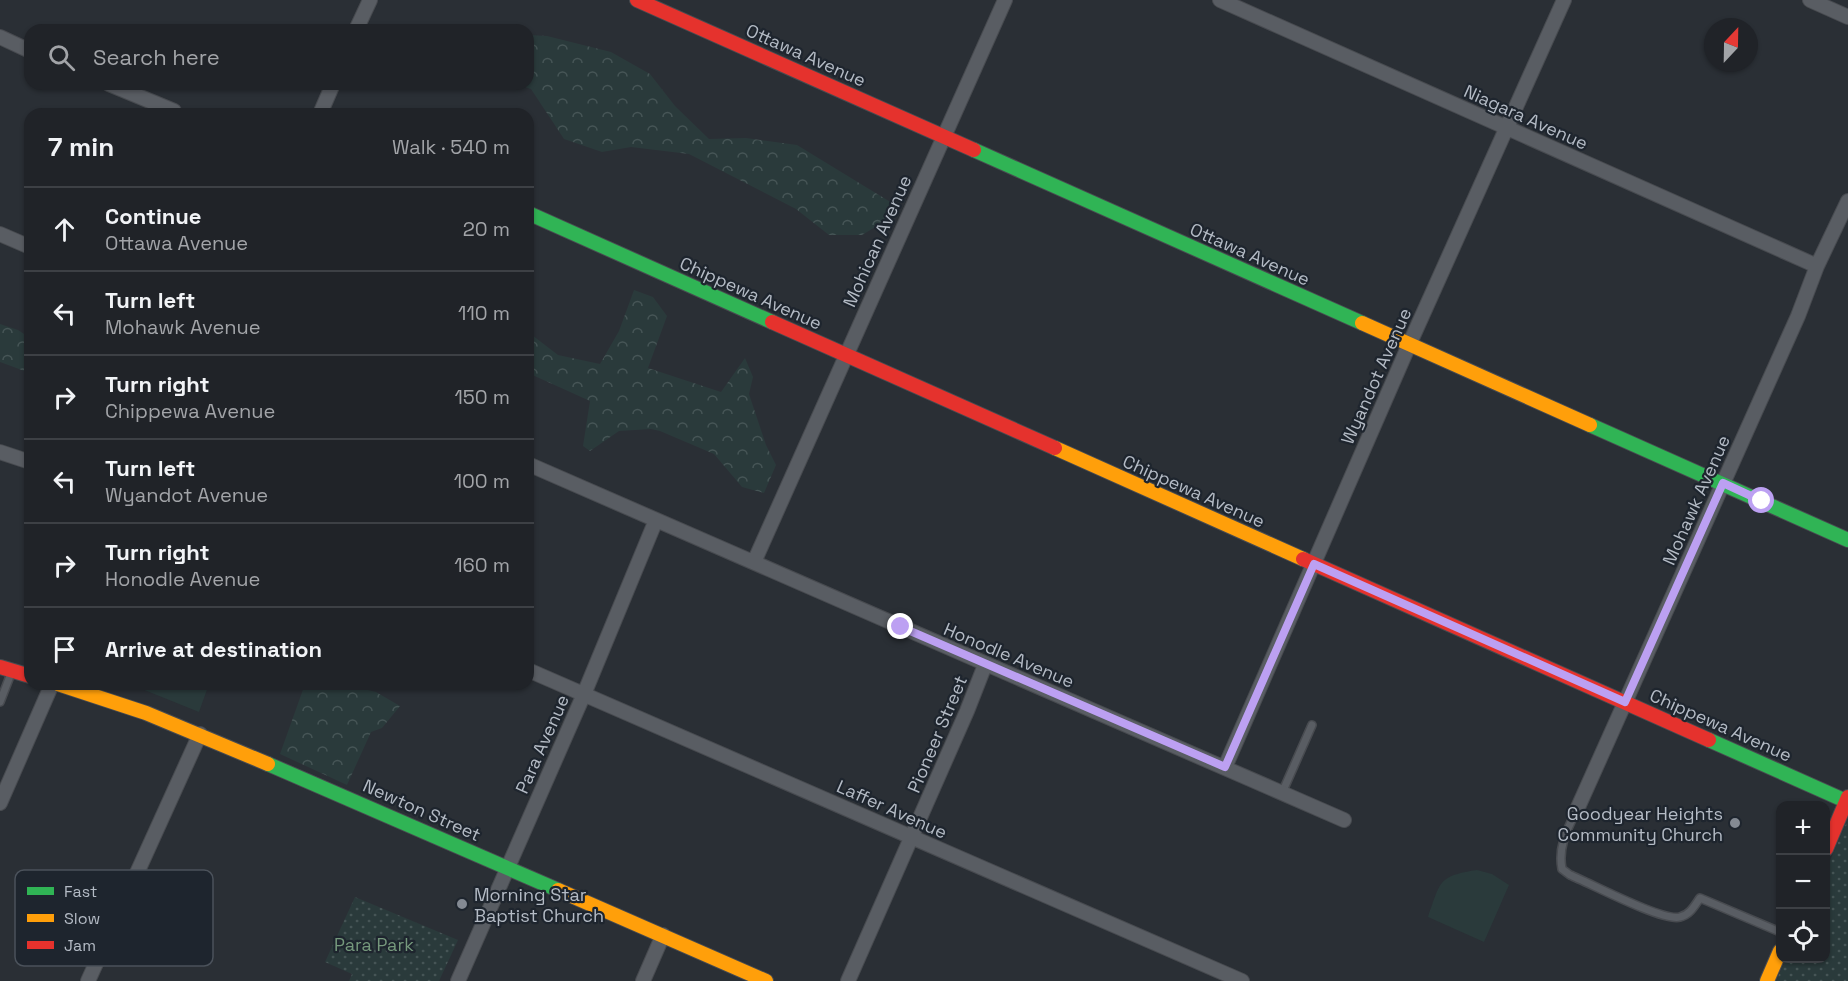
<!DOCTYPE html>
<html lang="en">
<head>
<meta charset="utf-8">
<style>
  :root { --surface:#202328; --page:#2d2f34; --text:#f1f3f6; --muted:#a2a4a8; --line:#3d4045 }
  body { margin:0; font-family:"Space Grotesk",sans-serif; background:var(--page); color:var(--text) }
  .controls { position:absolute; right:18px; bottom:18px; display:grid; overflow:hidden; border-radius:12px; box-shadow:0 2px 4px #0004 }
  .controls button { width:54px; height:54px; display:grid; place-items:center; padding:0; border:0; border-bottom:2px solid var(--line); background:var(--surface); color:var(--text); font:30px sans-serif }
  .compass { position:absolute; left:1704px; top:18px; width:54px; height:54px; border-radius:50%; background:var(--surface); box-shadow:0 2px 4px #0004; rotate:22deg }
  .stop { position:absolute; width:18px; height:18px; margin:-14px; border:4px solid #bca0f2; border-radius:50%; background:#fff }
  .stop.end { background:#bca0f2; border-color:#fff; box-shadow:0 2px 6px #0008 }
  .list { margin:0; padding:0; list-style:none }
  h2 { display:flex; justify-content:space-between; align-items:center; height:78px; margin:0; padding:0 24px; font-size:26px }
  h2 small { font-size:20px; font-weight:400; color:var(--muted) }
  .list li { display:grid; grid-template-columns:39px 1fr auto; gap:18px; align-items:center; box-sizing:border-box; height:84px; padding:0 24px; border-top:2px solid var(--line) }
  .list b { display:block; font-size:22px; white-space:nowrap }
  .list p { margin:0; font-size:20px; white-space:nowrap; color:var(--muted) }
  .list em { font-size:20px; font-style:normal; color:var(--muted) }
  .icon { flex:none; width:33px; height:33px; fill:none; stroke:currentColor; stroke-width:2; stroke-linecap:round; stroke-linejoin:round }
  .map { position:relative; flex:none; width:1848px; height:981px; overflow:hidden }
  .search { position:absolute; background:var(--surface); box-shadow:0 2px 4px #0004; left:24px; top:24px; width:510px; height:66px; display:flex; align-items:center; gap:15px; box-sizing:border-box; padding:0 21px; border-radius:18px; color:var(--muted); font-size:22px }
  .panel { position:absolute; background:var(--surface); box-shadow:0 2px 4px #0004; left:24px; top:108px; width:510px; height:582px; border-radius:18px }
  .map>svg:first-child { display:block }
  .green { fill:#2a3a3b }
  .forest { fill:url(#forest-crowns) }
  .park { fill:url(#park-dots) }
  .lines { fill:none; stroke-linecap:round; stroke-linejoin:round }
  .lane-casing { stroke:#484b50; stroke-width:10 }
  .street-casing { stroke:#484b50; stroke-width:16 }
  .fast-casing { stroke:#484b50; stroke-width:16 }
  .slow-casing { stroke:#484b50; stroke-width:16 }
  .jam-casing { stroke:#484b50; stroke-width:16 }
  .lane { stroke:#595d63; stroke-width:7 }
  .street { stroke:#595d63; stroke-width:14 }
  .fast { stroke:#30b455; stroke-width:14 }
  .slow { stroke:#ff9f0a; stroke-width:14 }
  .jam { stroke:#e5322d; stroke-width:14 }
  .route { stroke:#bca0f2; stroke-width:8 }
  .poi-dot { fill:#848a93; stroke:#1e252e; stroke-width:2 }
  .labels { text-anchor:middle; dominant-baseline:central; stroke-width:4.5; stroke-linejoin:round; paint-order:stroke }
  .street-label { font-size:18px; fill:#b4bbc5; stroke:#1e252e }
  .poi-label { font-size:18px; fill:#b4bbc5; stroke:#1e252e; text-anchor:end }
  .park-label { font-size:18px; fill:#75987c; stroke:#1e252e }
  .key { fill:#1e252e; stroke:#4b525b; stroke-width:1.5 }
  .key-label { font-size:16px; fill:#b4bbc5 }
</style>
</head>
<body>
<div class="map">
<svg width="1848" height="981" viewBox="0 0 1848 981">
  <defs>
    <pattern id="forest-crowns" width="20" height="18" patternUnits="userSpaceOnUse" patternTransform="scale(1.5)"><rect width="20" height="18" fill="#2a3a3b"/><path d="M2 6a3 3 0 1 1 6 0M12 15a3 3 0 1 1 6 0" fill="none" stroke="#465556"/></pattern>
    <pattern id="park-dots" width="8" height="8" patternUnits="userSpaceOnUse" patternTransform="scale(1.5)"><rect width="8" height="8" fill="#2a3a3b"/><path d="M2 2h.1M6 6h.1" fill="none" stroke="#465556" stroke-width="1.8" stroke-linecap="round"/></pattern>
  </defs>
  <rect width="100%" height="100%" fill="#2a2f35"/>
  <path class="green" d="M124 684H209L199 712 142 689Z
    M1477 870 1492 874 1509 885 1484 942 1428 917C1441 881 1438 876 1477 870Z"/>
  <path class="forest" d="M528 35 547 36 611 52 650 74 675 106 709 139 746 138 797 145 892 203 882 223 862 235H829L796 209 689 154 631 147 602 152 564 139 531 89 516 84H528Z
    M634 290 653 297 667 316 648 368 721 392 745 358 753 377 749 394 766 445 776 465 764 493 742 487 714 454 660 431 651 429 619 431 590 451 583 446 590 401 528 373V332L558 355 600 364 619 331Z
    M0 324 18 330 30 338V373L0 362Z
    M305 684H342L376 692 400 706 382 728 371 732 347 785 280 754Z"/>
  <path class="park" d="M1848 819V981H1776L1786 959 1826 958V870Z
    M355 897 458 940 439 981H349L352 974 325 962Z"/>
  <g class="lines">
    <defs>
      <path id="lane" d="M0 702 12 671
        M1282 793 1312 725
        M1575 814C1566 831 1558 849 1562 869L1570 875C1590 883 1663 922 1680 917 1690 915 1695 905 1700 898L1780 932"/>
      <path id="street" d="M1220 0 1817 266
        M1810 0 1848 17
        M356 30 370 0
        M0 37 30 51
        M109 84 174 111
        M320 114 333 84
        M0 234 30 247
        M0 452 30 462
        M528 464 1344 820
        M754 562 1005 0
        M528 670 1242 981
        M1225 767 1409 345 1564 0
        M0 803 52 684
        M1575 814 1798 316 1817 266 1848 201
        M88 981 200 734
        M458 981 584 694 656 520
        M643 981 663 935
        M848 981 967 711 985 665"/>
      <path id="fast" d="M974 150 1362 323
        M528 213 772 322
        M1590 425 1848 540
        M1709 740 1846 801
        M268 764 558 890"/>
      <path id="slow" d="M1362 323 1590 425
        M1055 448 1303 559
        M58 684 146 713 268 764
        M558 890 766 981
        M1767 981 1780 951"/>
      <path id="jam" d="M637 0 974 150
        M772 322 1055 448
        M1303 559 1709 740
        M0 667 30 676
        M1826 849 1848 797"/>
    </defs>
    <use href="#lane" class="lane-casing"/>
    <use href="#street" class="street-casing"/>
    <use href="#fast" class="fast-casing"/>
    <use href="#slow" class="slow-casing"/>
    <use href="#jam" class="jam-casing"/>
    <use href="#lane" class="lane"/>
    <use href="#street" class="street"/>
    <use href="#fast" class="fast"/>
    <use href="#slow" class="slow"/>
    <use href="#jam" class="jam"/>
  </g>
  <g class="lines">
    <path class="route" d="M901 627 1225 767 1314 564 1625 702 1723 483 1762 501"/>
  </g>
  <g class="poi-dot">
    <circle cx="1735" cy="823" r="6"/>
    <circle cx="462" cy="904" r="6"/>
  </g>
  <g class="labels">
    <g class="street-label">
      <text transform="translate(806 55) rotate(24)">Ottawa Avenue</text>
      <text transform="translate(1526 117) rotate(24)">Niagara Avenue</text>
      <text transform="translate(877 241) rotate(-66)">Mohican Avenue</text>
      <text transform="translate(1250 254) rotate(24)">Ottawa Avenue</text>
      <text transform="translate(751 293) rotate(24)">Chippewa Avenue</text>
      <text transform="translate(1376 376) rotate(-66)">Wyandot Avenue</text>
      <text transform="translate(1194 491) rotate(24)">Chippewa Avenue</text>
      <text transform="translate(1696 500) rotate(-66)">Mohawk Avenue</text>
      <text transform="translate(1009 655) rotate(23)">Honodle Avenue</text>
      <text transform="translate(1721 725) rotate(24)">Chippewa Avenue</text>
      <text transform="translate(937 734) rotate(-67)">Pioneer Street</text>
      <text transform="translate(542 744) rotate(-66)">Para Avenue</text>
      <text transform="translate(892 809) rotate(24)">Laffer Avenue</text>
      <text transform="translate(422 810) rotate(24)">Newton Street</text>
    </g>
    <g class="poi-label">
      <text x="1723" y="813">Goodyear Heights<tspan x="1723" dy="21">Community Church</tspan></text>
      <text x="474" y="894" text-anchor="start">Morning Star<tspan x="474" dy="21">Baptist Church</tspan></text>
    </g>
    <g class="park-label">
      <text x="374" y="944">Para Park</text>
    </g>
  </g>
  <rect x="15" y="870" width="198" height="96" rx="9" class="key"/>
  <rect x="27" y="887" width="27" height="8" fill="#30b455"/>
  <rect x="27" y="914" width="27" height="8" fill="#ff9f0a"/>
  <rect x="27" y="941" width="27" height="8" fill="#e5322d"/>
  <g class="key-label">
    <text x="64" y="897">Fast</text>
    <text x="64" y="924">Slow</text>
    <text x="64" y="951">Jam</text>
  </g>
</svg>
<div class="controls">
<button>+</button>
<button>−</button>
<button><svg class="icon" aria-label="locate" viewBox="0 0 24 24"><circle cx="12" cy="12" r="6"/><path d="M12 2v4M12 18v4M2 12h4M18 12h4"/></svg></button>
</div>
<svg class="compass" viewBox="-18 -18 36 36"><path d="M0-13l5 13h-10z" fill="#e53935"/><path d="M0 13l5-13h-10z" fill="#a2a4a8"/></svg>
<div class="stop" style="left:1762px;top:501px"></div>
<div class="stop end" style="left:901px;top:627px"></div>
<div class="search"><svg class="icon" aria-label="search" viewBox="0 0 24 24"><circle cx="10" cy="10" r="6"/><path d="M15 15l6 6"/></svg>Search here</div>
<section class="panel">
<h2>7 min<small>Walk · 540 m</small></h2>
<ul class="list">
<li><svg class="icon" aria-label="ahead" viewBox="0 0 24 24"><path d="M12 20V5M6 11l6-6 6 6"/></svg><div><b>Continue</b><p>Ottawa Avenue</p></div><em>20 m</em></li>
<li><svg class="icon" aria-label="left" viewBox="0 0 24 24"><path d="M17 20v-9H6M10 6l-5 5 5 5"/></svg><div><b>Turn left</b><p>Mohawk Avenue</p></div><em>110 m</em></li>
<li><svg class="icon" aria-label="right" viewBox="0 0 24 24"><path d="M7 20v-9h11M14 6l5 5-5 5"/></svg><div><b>Turn right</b><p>Chippewa Avenue</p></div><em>150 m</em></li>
<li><svg class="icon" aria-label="left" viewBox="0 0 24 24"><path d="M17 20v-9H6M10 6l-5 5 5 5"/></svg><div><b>Turn left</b><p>Wyandot Avenue</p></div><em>100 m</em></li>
<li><svg class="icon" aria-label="right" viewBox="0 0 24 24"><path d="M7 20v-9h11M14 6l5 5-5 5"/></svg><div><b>Turn right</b><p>Honodle Avenue</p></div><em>160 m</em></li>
<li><svg class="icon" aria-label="arrive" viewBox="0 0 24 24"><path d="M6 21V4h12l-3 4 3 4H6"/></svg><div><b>Arrive at destination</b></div></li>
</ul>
</section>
</div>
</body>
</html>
